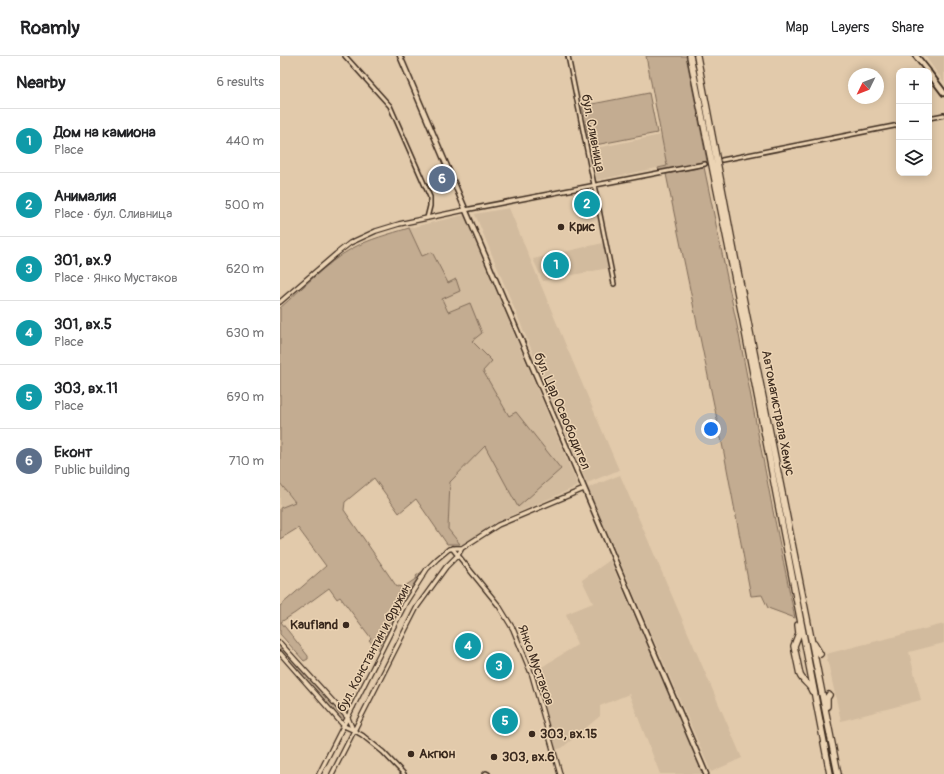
<!DOCTYPE html>
<html lang="en">
<head>
<meta charset="utf-8">
<style>
  :root { --surface:#fff; --page:#f6f6f6; --text:#202124; --muted:#757577; --line:#e0e0e0; --accent:#3b2a1e }
  body { margin:0; font-family:Pangolin,sans-serif; background:var(--page); color:var(--text) }
  .controls { position:absolute; right:12px; top:12px; display:grid; overflow:hidden; border-radius:8px; box-shadow:0 2px 10px #0003 }
  .controls button { width:36px; height:36px; display:grid; place-items:center; padding:0; border:0; border-bottom:1px solid var(--line); background:var(--surface); color:var(--text); font:20px sans-serif }
  .compass { position:absolute; left:568px; top:12px; width:36px; height:36px; border-radius:50%; background:var(--surface); box-shadow:0 2px 10px #0003; rotate:227deg }
  .you { position:absolute; left:431px; top:373px; width:14px; height:14px; margin:-10px; border:3px solid #fff; border-radius:50%; background:#1a73e8; box-shadow:0 0 0 6px #1a73e833 }
  .badge { display:grid; place-items:center; width:26px; height:26px; border-radius:50%; background:var(--accent); color:#fff; font-size:13px; font-weight:700 }
  .pin { position:absolute; translate:-50% -50%; border:2px solid #fff; box-shadow:0 1px 4px #0006 }
  .list { margin:0; padding:0; list-style:none }
  h2 { display:flex; justify-content:space-between; align-items:center; height:52px; margin:0; padding:0 16px; font-size:17px }
  h2 small { font-size:13px; font-weight:400; color:var(--muted) }
  .list li { display:grid; grid-template-columns:26px 1fr auto; gap:12px; align-items:center; box-sizing:border-box; height:64px; padding:0 16px; border-top:1px solid var(--line) }
  .list b { display:block; font-size:15px; white-space:nowrap }
  .list p { margin:0; font-size:13px; white-space:nowrap; color:var(--muted) }
  .list em { font-size:13px; font-style:normal; color:var(--muted) }
  .icon { flex:none; width:22px; height:22px; fill:none; stroke:currentColor; stroke-width:2; stroke-linecap:round; stroke-linejoin:round }
  .map { position:relative; flex:none; width:664px; height:718px; overflow:hidden }
  header { display:flex; align-items:center; gap:24px; box-sizing:border-box; height:56px; padding:0 20px; background:var(--surface); border-bottom:1px solid var(--line) }
  header strong { font-size:19px }
  nav { display:flex; gap:22px; margin-inline-start:auto; font-size:14px }
  main { display:flex }
  aside { flex:1; background:var(--surface) }
  .map>svg:first-child { display:block }
  .built { fill:#d2bb9e }
  .green { fill:#c3ac91; stroke:#7f6b58 }
  .lines { fill:none; stroke-linecap:round; stroke-linejoin:round }
  .minor-casing { stroke:#3b2a1e; stroke-width:6 }
  .tertiary-casing { stroke:#3b2a1e; stroke-width:6 }
  .secondary-casing { stroke:#3b2a1e; stroke-width:7 }
  .primary-casing { stroke:#3b2a1e; stroke-width:8 }
  .motorway-casing { stroke:#3b2a1e; stroke-width:8 }
  .minor { stroke:#ecd4b4; stroke-width:3 }
  .tertiary { stroke:#ecd4b4; stroke-width:3.5 }
  .secondary { stroke:#ecd4b4; stroke-width:4 }
  .primary { stroke:#ecd4b4; stroke-width:4.5 }
  .motorway { stroke:#ecd4b4; stroke-width:5.5 }
  .poi-dot { fill:#3b2a1e; stroke:#ecd4b4; stroke-width:1.5 }
  .labels { text-anchor:middle; dominant-baseline:central; stroke-width:3; stroke-linejoin:round; paint-order:stroke }
  .street-label { font-size:13px; fill:#3b2a1e; stroke:#ecd4b4 }
  .poi-label { font-size:13px; font-weight:bold; fill:#3b2a1e; stroke:#ecd4b4; text-anchor:start }
</style>
</head>
<body>
<header>
<strong>Roamly</strong>
<nav><a>Map</a><a>Layers</a><a>Share</a></nav>
</header>
<main>
<aside>
<h2>Nearby<small>6 results</small></h2>
<ul class="list">
<li><span class="badge" style="background:#0f9aa8">1</span><div><b>Дом на камиона</b><p>Place</p></div><em>440 m</em></li>
<li><span class="badge" style="background:#0f9aa8">2</span><div><b>Анималия</b><p>Place · бул. Сливница</p></div><em>500 m</em></li>
<li><span class="badge" style="background:#0f9aa8">3</span><div><b>301, вх.9</b><p>Place · Янко Мустаков</p></div><em>620 m</em></li>
<li><span class="badge" style="background:#0f9aa8">4</span><div><b>301, вх.5</b><p>Place</p></div><em>630 m</em></li>
<li><span class="badge" style="background:#0f9aa8">5</span><div><b>303, вх.11</b><p>Place</p></div><em>690 m</em></li>
<li><span class="badge" style="background:#5c6f8a">6</span><div><b>Еконт</b><p>Public building</p></div><em>710 m</em></li>
</ul>
</aside>
<div class="map">
<svg width="664" height="718" viewBox="0 0 664 718">
  <rect width="100%" height="100%" fill="#e2caab"/>
  <filter id="ink" filterUnits="userSpaceOnUse"><feTurbulence type="fractalNoise" baseFrequency=".025" numOctaves="2"/><feDisplacementMap in="SourceGraphic" scale="8" xChannelSelector="R" yChannelSelector="G"/><feConvolveMatrix kernelMatrix="1 2 1 2 8 2 1 2 1" color-interpolation-filters="sRGB"/></filter>
  <g filter="url(#ink)">
    <path class="built" d="M645 0H664V26Z
      M381 79 387 110 317 124 311 93Z
      M229 152 287 292 339 414 307 427 195 158Z
      M184 159 298 430 214 467 186 488H180L168 473 170 426 236 356 229 361 202 315 192 284 190 248 168 257 162 243 176 223 168 227 152 196 142 200 129 172Z
      M323 187 328 212 263 225 253 203Z
      M340 419 462 702 431 716 308 432Z
      M0 427 15 447 0 452Z
      M330 504 423 718H380L349 638 320 650V660L282 692 271 695 249 619 297 589 286 558 313 547 302 524Z
      M664 568V587L629 596 641 644 561 665 546 598Z"/>
    <path class="green" d="M366 0H406L427 105 379 115 378 112 387 110Z
      M369 37 377 77 310 90 302 50Z
      M424 111 459 279 493 455 515 562 488 552 482 539 471 540 444 397 386 118Z
      M129 172 142 200 152 196 168 227 176 223 180 235 162 243 168 256 190 247 202 277 192 285 212 305 203 315 229 360 236 356 281 413 238 451 205 390 170 426 168 473 180 488H167L136 443 119 457 94 422 65 446 64 454 117 531 119 530 122 532 137 522 136 520 143 515 126 539 110 572 97 593 89 584 91 582 60 541 57 543 49 532 15 557 1 566 28 600V603L24 605 0 578V550L46 510 18 472 0 483V452L15 446 0 427V252C22 233 46 207 71 193 89 183 110 178 129 172Z
      M0 587 68 662 64 670 0 597Z"/>
    <g class="lines">
      <defs>
        <path id="minor" d="M65 0 110 50 150 141V150L147 162
          M288 0 334 228
          M649 62 664 59
          M442 104 619 69
          M185 154 425 108
          M73 674 82 679 103 696 124 718
          M205 718 206 717 208 718"/>
        <path id="tertiary" d="M0 246 56 198 70 187 96 175 119 168 185 154
          M172 492 219 550 233 573 252 619 280 718
          M0 587 68 662 73 674
          M0 597 64 670 73 674
          M60 654H66L73 651
          M39 718 126 546 147 513 157 503 169 493 176 492H182
          M52 718 137 551 166 511 178 499 182 492 218 469 304 433"/>
        <path id="secondary" d="M120 0 426 718"/>
        <path id="primary" d="M636 0 648 15
          M649 17 664 37"/>
        <path id="motorway" d="M410 0 453 213 550 718
          M417 0 455 201 558 718
          M518 569 519 577 514 590 520 619C523 626 530 628 532 635
          M534 588 540 598
          M547 650V642L549 639"/>
      </defs>
      <use href="#minor" class="minor-casing"/>
      <use href="#tertiary" class="tertiary-casing"/>
      <use href="#secondary" class="secondary-casing"/>
      <use href="#primary" class="primary-casing"/>
      <use href="#motorway" class="motorway-casing"/>
      <use href="#minor" class="minor"/>
      <use href="#tertiary" class="tertiary"/>
      <use href="#secondary" class="secondary"/>
      <use href="#primary" class="primary"/>
      <use href="#motorway" class="motorway"/>
    </g>
  </g>
  <g class="poi-dot">
    <circle cx="281" cy="171" r="4"/>
    <circle cx="66" cy="569" r="4"/>
    <circle cx="252" cy="678" r="4"/>
    <circle cx="131" cy="698" r="4"/>
    <circle cx="214" cy="701" r="4"/>
  </g>
  <g class="labels">
    <g class="street-label">
      <text transform="translate(313 77) rotate(79)">бул. Сливница</text>
      <text transform="translate(282 355) rotate(67)">бул. Цар Освободител</text>
      <text transform="translate(498 357) rotate(79)">Автомагистрала Хемус</text>
      <text transform="translate(94 592) rotate(-62)">бул. Константин и Фружин</text>
      <text transform="translate(256 609) rotate(70)">Янко Мустаков</text>
    </g>
    <g class="poi-label">
      <text x="289" y="171">Крис</text>
      <text x="58" y="569" text-anchor="end">Kaufland</text>
      <text x="260" y="678">303, вх.15</text>
      <text x="139" y="698">Акгюн</text>
      <text x="222" y="701">303, вх.6</text>
    </g>
  </g>
</svg>
<div class="controls">
<button>+</button>
<button>−</button>
<button><svg class="icon" aria-label="layers" viewBox="0 0 24 24"><path d="M12 4l9 5-9 5-9-5zM3 14l9 5 9-5"/></svg></button>
</div>
<svg class="compass" viewBox="-18 -18 36 36"><path d="M0-13l5 13h-10z" fill="#e53935"/><path d="M0 13l5-13h-10z" fill="#757577"/></svg>
<div class="you"></div>
<div class="pin badge" style="left:276px;top:209px;background:#0f9aa8">1</div>
<div class="pin badge" style="left:307px;top:148px;background:#0f9aa8">2</div>
<div class="pin badge" style="left:219px;top:610px;background:#0f9aa8">3</div>
<div class="pin badge" style="left:188px;top:590px;background:#0f9aa8">4</div>
<div class="pin badge" style="left:225px;top:665px;background:#0f9aa8">5</div>
<div class="pin badge" style="left:162px;top:123px;background:#5c6f8a">6</div>
</div>
</main>
</body>
</html>
